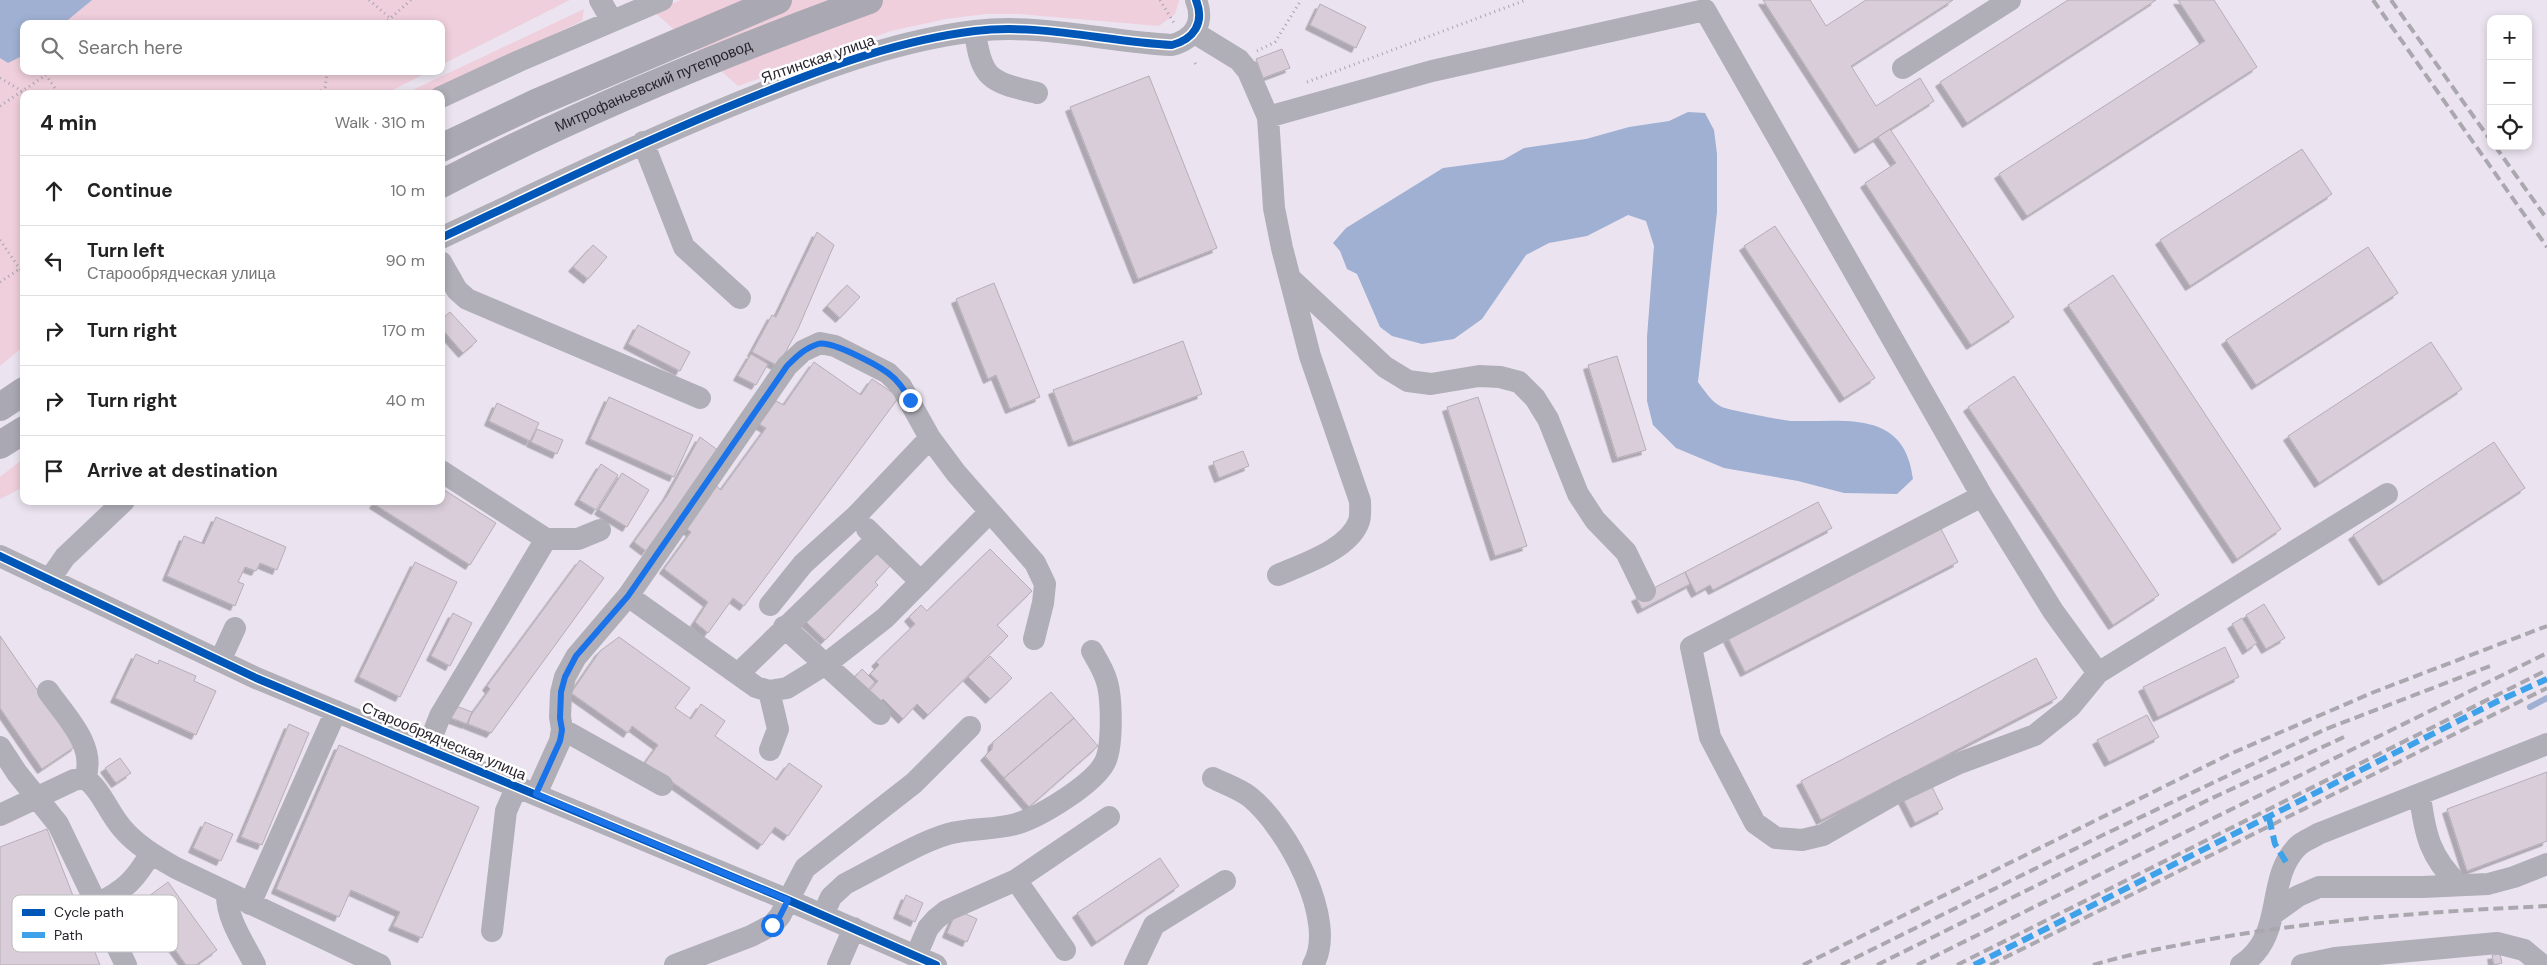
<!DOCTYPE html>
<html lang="en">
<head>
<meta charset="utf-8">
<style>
  :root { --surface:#fff; --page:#f6f6f6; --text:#222; --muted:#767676; --line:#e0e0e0 }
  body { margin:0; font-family:"DM Sans",sans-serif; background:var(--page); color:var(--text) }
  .controls { position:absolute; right:15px; top:15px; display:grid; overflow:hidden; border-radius:10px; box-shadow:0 2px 8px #0003 }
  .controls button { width:45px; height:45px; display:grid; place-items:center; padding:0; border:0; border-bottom:1px solid var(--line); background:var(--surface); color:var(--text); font:25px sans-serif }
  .stop { position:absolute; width:15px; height:15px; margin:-11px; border:4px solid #1a73e8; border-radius:50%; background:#fff }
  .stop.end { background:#1a73e8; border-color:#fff; box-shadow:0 1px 5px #0008 }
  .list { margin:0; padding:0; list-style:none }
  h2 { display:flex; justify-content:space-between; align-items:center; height:65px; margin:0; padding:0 20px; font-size:21px }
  h2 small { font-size:16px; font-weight:400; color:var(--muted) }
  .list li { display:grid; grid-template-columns:32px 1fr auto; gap:15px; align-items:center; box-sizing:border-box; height:70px; padding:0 20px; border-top:1px solid var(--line) }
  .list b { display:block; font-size:19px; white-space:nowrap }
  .list p { margin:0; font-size:16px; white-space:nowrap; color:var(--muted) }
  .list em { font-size:16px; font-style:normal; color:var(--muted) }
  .icon { flex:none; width:28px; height:28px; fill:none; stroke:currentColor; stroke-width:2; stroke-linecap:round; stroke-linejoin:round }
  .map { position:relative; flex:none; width:2547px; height:965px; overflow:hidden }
  .search { position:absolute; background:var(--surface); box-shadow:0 2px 8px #0003; left:20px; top:20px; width:425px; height:55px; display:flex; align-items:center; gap:12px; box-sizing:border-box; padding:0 18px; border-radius:10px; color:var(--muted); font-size:19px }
  .panel { position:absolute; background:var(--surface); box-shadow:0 2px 8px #0003; left:20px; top:90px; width:425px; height:415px; border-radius:10px }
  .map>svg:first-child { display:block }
  .green { fill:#efcfdb }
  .water { fill:#9fb0d2 }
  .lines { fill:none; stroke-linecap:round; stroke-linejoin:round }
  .stream { stroke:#9fb0d2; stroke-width:6 }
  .building { fill:#d8cdd8; stroke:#b6aeb6; filter:url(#shadow) }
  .path { stroke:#a6a4ac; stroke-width:3; stroke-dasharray:1 4; stroke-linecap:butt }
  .minor { stroke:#b0aeb7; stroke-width:22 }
  .major { stroke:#aaa8b3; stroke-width:28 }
  .rail { stroke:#aaa7af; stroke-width:4; stroke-dasharray:10 5; stroke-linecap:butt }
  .quiet { stroke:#3ea2eb; stroke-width:6; stroke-dasharray:12 6; stroke-linecap:butt }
  .cycleway-casing { stroke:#fff; stroke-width:11 }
  .cycleway { stroke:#0057b8; stroke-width:8 }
  .route { stroke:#1a73e8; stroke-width:6 }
  .labels { text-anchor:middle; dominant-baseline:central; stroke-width:5; stroke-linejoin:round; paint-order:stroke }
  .street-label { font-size:15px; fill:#29232c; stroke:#fff }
  .key { fill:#fff; stroke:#bfbdc0; stroke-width:1 }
  .key-label { font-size:14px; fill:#29232c }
</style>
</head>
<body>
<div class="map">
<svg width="2547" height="965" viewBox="0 0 2547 965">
  <defs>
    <filter id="shadow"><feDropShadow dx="-4.5" dy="4.5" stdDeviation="0" flood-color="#0004"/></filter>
  </defs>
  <rect width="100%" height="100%" fill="#ebe4f0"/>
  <path class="green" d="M0 0H570L441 65V24H24V71H430L385 94H24V346L0 366Z
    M681 0H1179V1L1175 14 1159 26 1018 14H986L946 19 891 31 738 86 653 11Z
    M584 9 582 21 426 94H404Z
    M24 458V487L0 499V477Z"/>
  <path class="water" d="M0 0H92L63 24H24V55L8 63 0 58Z
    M1688 112 1705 113 1714 130 1717 154V212L1698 382C1704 390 1712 403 1722 407 1729 410 1785 421 1793 421 1845 422 1905 409 1913 479L1897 494 1844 493 1798 481 1724 468 1676 448 1653 425 1647 401V337L1654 246 1646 221 1628 215 1587 236 1549 243 1526 255 1482 319 1454 339 1422 344 1392 336 1380 327 1357 274 1347 269 1340 251 1333 243 1346 228 1443 168 1503 160 1524 148 1586 139 1629 127 1669 121Z"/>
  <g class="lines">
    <path class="stream" d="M2530 707 2547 698"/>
  </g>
  <path class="building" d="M1763 0H1810L1826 26 1866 0H1953L1851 66 1876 106 1920 78 1934 101 1859 149Z
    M2068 0H2156L1967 123 1940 82Z
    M2178 0H2214L2257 67 2027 216 1999 174 2205 41Z
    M1320 4 1366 27 1356 48 1310 25Z
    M1282 49 1290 68 1263 78 1256 59Z
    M1149 76 1217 248 1138 279 1070 107Z
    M1890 129 2014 317 1971 345 1865 183 1896 163 1878 137Z
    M2302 149 2332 194 2190 286 2160 240Z
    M1775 226 1875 378 1844 398 1744 246Z
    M817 232 834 245 798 329 778 366 752 352 772 315 776 317Z
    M593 245 607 257 588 279 573 267Z
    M2368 247 2398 293 2256 385 2226 340Z
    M2113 275 2281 529 2237 559 2068 305Z
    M994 283 1040 397 1010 409 996 375 988 379 956 299Z
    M847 285 860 297 840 318 827 306Z
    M450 312 477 341 463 353 441 328V320Z
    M638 325 690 352 680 371 628 344Z
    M1183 341 1202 394 1073 442 1053 390Z
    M2431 342 2462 389 2319 483 2288 436Z
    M751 354 768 364 756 385 738 376Z
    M1617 356 1646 450 1617 458 1588 365Z
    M814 362 861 395 872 379 899 397 744 606 733 598 708 633 695 622 708 602 664 569 691 532 683 526 714 484 721 490 766 428 759 424 776 401 784 405Z
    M2014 376 2159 595 2113 625 1968 407Z
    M609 397 693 435 674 477 590 439Z
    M1478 397 1527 546 1495 556 1447 407Z
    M497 403 539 423 530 441 489 421Z
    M537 429 563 440 557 454 531 442Z
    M700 437 719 451 646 551 634 542 667 496Z
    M2494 442 2525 488 2383 581 2353 535Z
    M1243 451 1249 466 1219 478 1213 462Z
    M601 464 618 475 596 510 579 500Z
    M622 473 649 490 627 527 599 510Z
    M441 488 496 523 470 565 374 504 376 501H441Z
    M1818 502 1832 528 1713 590 1710 585 1696 593 1685 572Z
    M216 517 286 547 277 570 260 563 256 571 245 567 238 582 244 584 235 606 167 576 184 536 204 544Z
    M1940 527 1958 562 1745 672 1728 638Z
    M990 549 1032 591 997 625 1008 636 928 715 917 704 903 719 883 699 880 702 869 691 878 681 870 674 879 665 876 662 915 624 909 617 921 605 927 611Z
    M874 551 890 566 875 582 878 585 825 640 806 622Z
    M580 560 604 578 491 733 468 724 471 715 490 689 487 686Z
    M415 562 457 582 400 697 359 677Z
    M1685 572 1690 584 1642 609 1636 597Z
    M2264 604 2285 638 2266 649 2246 615Z
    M453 613 472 623 450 666 431 656Z
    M2242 618 2257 643 2247 650 2232 624Z
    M0 636 76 746 42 769 0 708Z
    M619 637 690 688 675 708 691 719 701 704 725 721 715 736 777 780 789 763 822 786 788 836 775 827 762 845 645 763 658 745 632 726 628 733 571 693 600 651Z
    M2225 647 2239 677 2158 717 2143 687Z
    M136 654 158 664 159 660 196 676 194 681 216 691 196 735 115 698Z
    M990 656 1012 678 990 699 968 677Z
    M2036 658 2057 698 1821 820 1801 781Z
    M862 669 875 682 868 690 854 678Z
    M1051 692 1074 718 1004 778 985 756 992 749 993 742Z
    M456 706 472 712 467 724 451 718Z
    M2147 715 2159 737 2109 762 2097 740Z
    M1074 718 1098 746 1029 807 1004 778Z
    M289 724 309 733 262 845 241 837Z
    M339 745 479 807 422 938 393 926 400 912 351 890 339 917 276 889Z
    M120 758 131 773 116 783 105 768Z
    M2547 772V841L2467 871 2447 809Z
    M1930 783 1943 809 1915 823 1902 797Z
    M205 822 233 834 221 861 193 848Z
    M47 829 100 965H0V847Z
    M1160 858 1179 886 1096 942 1077 913Z
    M168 882 217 950 196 965H186L164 934 172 928 149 896Z
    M906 895 923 903 915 922 898 914Z
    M957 910 977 919 967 942 947 933Z
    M2500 954 2502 963 2494 965 2492 955Z"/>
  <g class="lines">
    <path class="path" d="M369 0 390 18
      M1160 0 1174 23
      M384 24 411 0
      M1257 51 1275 42 1301 0
      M1195 63 1197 66
      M0 78 22 91
      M1307 82 1526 0
      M317 94 325 87 327 73 329 71
      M0 106 46 75 59 94
      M0 240 24 275
      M0 282 24 266"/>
    <path class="minor" d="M600 0 612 21
      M975 31C981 81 992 82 1037 93
      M1195 33 1239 60 1248 71 1268 117 1432 71 1705 10 1982 496 2053 611 2098 673 2387 494
      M1903 68 2010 0
      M441 97 519 61 662 0
      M1268 117 1274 208 1282 248 1310 356 1360 501C1360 507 1361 515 1359 521 1350 549 1303 564 1278 575
      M643 142 684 247 740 298
      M441 238C547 188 651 137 760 94 829 66 901 40 975 31 1040 23 1107 42 1172 45 1194 39 1205 23 1196 0
      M441 262 457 290 467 299 700 398
      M1292 280 1385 367 1408 381 1431 384 1479 376 1500 377 1519 382 1535 398 1548 419 1578 494 1595 520 1626 552 1645 591
      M1982 496 1691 647 1710 737 1755 823 1776 838 1802 840 1823 835 1898 792 1957 764 2035 735 2070 707 2098 673
      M867 529 921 582
      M546 539H578L600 530
      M0 556 256 678 788 900 936 965
      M49 580 65 557 124 501
      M628 596 756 687 769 691 787 688 826 664 885 618 990 512
      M770 605 803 564 856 516 930 438
      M784 627 880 714
      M220 661 235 628
      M738 674 876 540
      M48 691C65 716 97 746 85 778
      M769 691 778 729 770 750
      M562 729 662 785
      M0 747 17 773 58 824 126 965
      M427 749 440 716 546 539 441 471
      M1213 778C1225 784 1240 789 1250 797 1286 826 1339 921 1313 965
      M536 794 560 741 562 729 560 717 561 693 565 677 576 657 628 596 787 366 803 351 820 343 835 346 888 373 901 386 930 438 956 473 1035 563 1045 584 1043 603 1034 639
      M2420 796C2425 835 2430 857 2459 885
      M0 815 74 780 85 778C102 791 108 812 122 828 136 845 157 857 176 868L380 965
      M1016 880 1065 950
      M227 893C226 918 244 943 255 965
      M97 904C125 890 135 880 151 853
      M250 904 336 711
      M2273 914 2298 896 2319 887H2423L2488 884 2514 877 2547 864
      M823 915 831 897 845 884C875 869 917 843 948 834 970 828 994 830 1016 824 1040 817 1094 784 1105 762 1113 746 1112 695 1106 679 1103 669 1097 660 1092 651
      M492 931 506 811 517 786
      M916 956 928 928 936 919 946 911 1016 880 1109 817
      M675 965 751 936 772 925 780 916 805 868 914 783 970 727
      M838 965 854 928
      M1135 965 1154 925 1225 881
      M2241 965C2287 935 2264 879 2298 846 2303 841 2312 838 2318 834L2547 744
      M2302 965 2335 958 2497 943 2524 950 2542 965"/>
    <g class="major">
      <path d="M441 148 536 103 778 0"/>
      <path id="s1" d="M441 184C579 112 723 53 869 0"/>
      <path d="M0 407 24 391"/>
      <path d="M0 445 24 430"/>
    </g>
    <path class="rail" d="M2373 0 2547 247
      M2391 0 2491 141
      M2495 146 2547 219
      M1803 965 2230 754 2374 692 2547 626
      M1841 965 2103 835 2326 729 2490 666
      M1877 965 2208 800 2344 737
      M1917 965 2547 653
      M1957 965 2547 670
      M1990 965 2547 688
      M2093 965C2136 952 2179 945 2223 937 2330 919 2438 911 2547 906"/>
    <path class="quiet" d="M2269 818 2275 844 2286 862
      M1974 965 2498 701 2547 679"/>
    <defs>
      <path id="cycleway" d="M441 238C547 188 651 137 760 94 829 66 901 40 975 31 1040 23 1107 42 1172 45 1194 39 1205 23 1196 0
        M0 556 256 678 788 900 936 965"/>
    </defs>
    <use href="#cycleway" class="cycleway-casing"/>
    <use href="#cycleway" class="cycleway"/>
  </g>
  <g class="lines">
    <path class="route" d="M772 925 780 916 788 900 536 794 560 741 562 730 560 718 561 692 565 677 576 656 628 596 787 366C796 357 805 348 818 344 831 340 877 365 888 373 898 380 904 390 910 400"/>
  </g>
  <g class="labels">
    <g class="street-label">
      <text transform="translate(818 59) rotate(-19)">Ялтинская улица</text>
      <text stroke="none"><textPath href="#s1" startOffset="234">Митрофаньевский путепровод</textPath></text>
      <text transform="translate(444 741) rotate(23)">Старообрядческая улица</text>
    </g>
  </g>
  <rect x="12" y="895" width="166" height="57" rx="8" class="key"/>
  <rect x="22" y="909" width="23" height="7" fill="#0057b8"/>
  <rect x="22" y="932" width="23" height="6" fill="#3ea2eb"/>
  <g class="key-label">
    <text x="54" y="917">Cycle path</text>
    <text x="54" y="940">Path</text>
  </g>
</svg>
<div class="controls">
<button>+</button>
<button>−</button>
<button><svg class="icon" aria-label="locate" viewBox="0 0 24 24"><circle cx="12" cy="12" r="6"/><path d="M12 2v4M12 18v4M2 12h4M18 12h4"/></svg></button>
</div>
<div class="stop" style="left:772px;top:925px"></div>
<div class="stop end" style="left:910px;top:400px"></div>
<div class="search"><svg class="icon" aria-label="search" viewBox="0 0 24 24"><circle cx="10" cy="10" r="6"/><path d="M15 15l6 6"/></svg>Search here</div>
<section class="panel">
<h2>4 min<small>Walk · 310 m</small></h2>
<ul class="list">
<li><svg class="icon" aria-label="ahead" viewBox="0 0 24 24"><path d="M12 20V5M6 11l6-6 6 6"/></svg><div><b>Continue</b></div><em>10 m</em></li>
<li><svg class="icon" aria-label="left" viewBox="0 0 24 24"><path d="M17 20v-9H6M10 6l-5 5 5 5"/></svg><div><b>Turn left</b><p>Старообрядческая улица</p></div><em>90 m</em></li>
<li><svg class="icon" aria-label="right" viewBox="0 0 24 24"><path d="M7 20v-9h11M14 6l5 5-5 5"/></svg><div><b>Turn right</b></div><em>170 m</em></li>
<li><svg class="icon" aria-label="right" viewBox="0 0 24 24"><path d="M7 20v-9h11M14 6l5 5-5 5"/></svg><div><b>Turn right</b></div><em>40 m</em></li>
<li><svg class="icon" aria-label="arrive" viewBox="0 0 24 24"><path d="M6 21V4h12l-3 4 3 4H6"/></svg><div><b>Arrive at destination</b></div></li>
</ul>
</section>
</div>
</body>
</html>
